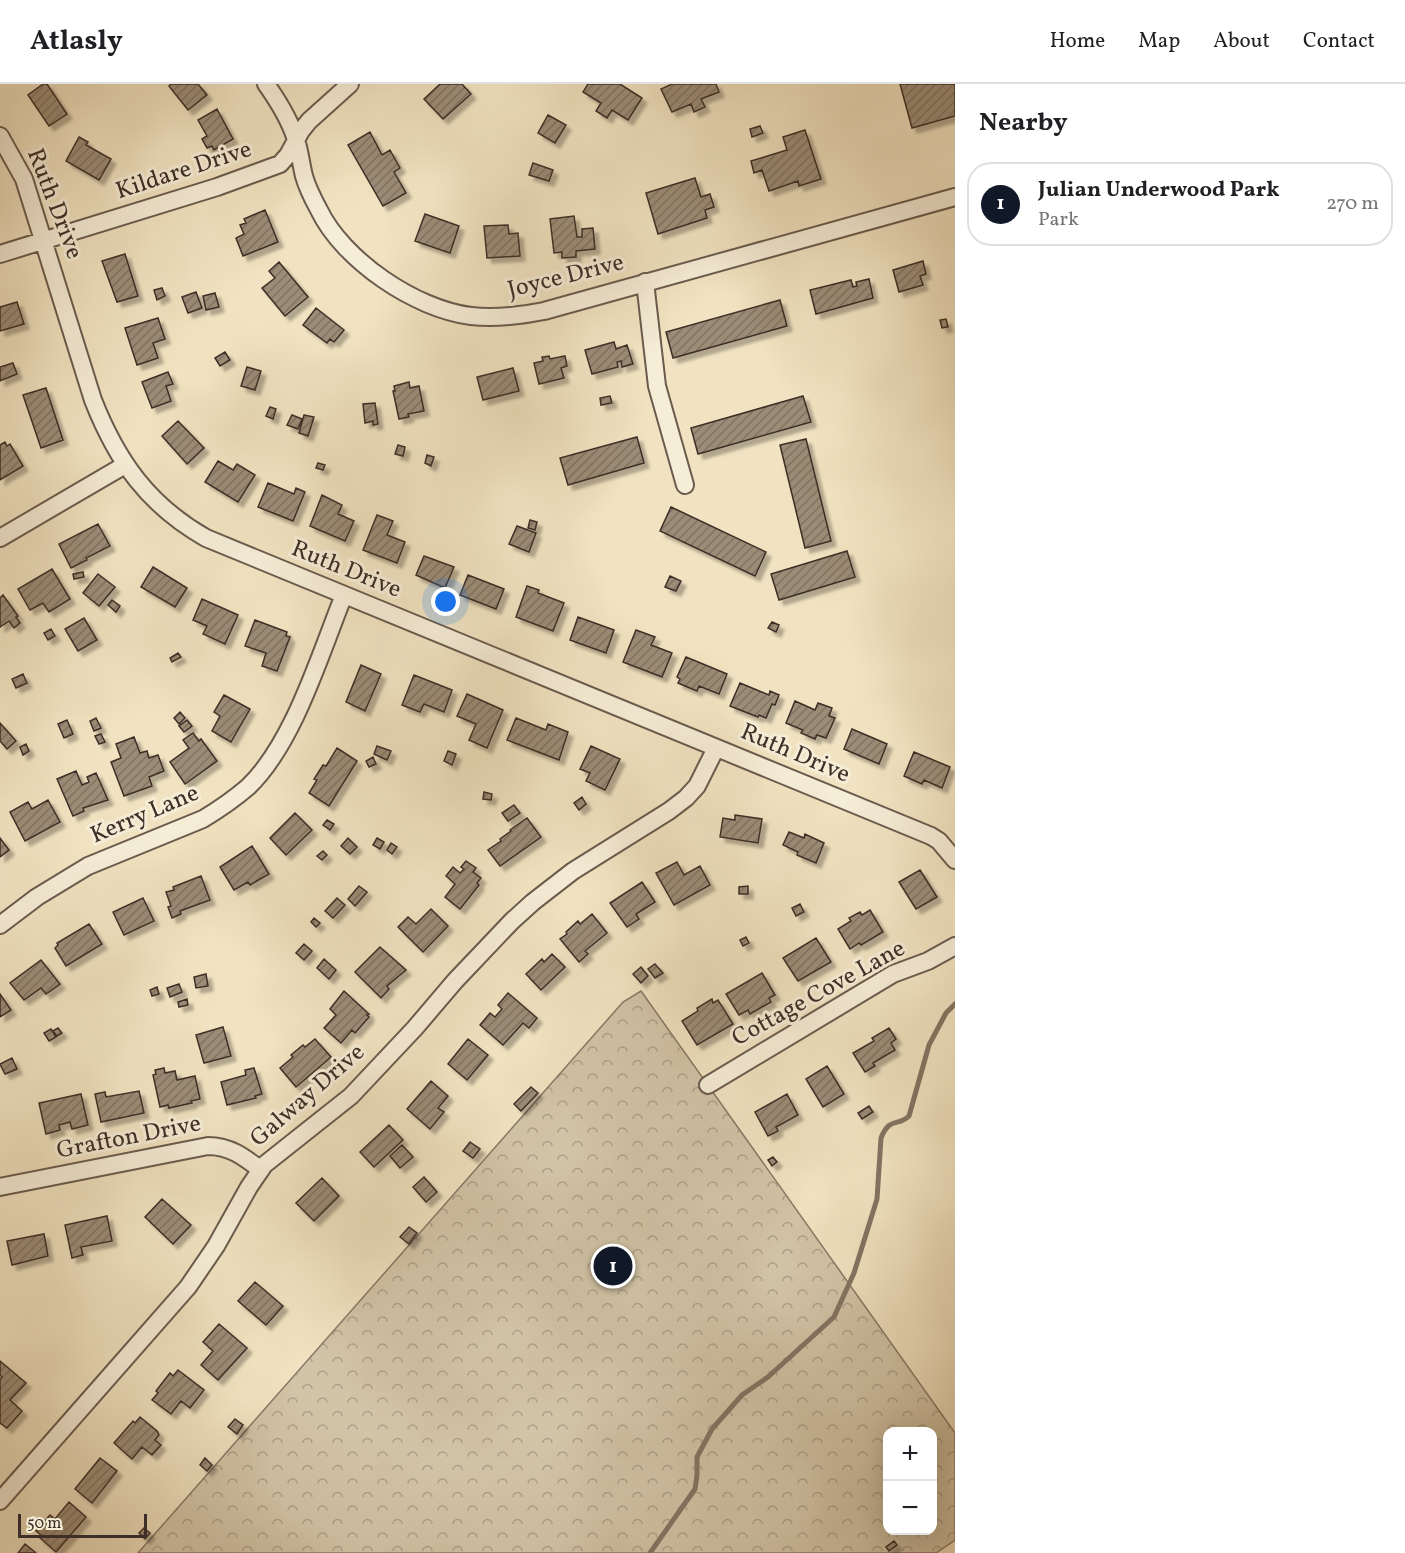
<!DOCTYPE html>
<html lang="en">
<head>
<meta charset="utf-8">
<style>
  :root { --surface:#fff; --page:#f2f2f2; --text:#202124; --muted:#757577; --line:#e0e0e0; --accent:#111827 }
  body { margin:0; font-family:Vollkorn,serif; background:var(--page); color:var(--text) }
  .controls { position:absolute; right:18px; bottom:18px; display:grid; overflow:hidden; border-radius:12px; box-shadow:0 6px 24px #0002 }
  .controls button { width:54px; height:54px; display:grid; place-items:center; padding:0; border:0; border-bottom:2px solid var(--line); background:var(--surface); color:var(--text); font:30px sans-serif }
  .scale { position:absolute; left:18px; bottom:15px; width:129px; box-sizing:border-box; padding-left:6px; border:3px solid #3d2e27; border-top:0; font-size:16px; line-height:21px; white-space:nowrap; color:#3d2e27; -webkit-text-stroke:4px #f6edd7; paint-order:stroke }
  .you { position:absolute; left:446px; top:518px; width:21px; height:21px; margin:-15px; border:4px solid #fff; border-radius:50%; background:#1a73e8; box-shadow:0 0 0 9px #1a73e833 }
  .badge { display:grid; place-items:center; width:39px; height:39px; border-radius:50%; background:var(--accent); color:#fff; font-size:20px; font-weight:700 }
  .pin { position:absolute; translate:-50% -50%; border:3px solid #fff; box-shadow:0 2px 6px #0006 }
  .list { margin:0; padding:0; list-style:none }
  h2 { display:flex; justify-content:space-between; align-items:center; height:78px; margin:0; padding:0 24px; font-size:26px }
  h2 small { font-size:20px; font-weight:400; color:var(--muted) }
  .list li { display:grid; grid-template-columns:39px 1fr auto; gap:18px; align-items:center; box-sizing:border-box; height:84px; margin:0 12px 12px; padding:0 12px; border:2px solid var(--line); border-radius:24px }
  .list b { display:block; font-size:22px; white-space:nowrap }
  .list p { margin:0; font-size:20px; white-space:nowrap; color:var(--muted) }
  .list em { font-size:20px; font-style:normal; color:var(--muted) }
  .map { position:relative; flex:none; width:955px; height:1469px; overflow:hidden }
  header { display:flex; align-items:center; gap:36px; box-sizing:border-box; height:84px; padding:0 30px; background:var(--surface); border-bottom:2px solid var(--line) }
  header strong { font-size:28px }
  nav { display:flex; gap:33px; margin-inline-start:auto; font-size:21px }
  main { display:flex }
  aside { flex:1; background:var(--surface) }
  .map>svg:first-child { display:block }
  .park { fill:url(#park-crowns); stroke:#887967; stroke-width:1.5; fill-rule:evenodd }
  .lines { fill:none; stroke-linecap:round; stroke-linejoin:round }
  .stream { stroke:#847564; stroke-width:5 }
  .building { fill:url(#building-hatch); stroke:#3d2e27; stroke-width:1.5; filter:url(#shadow) }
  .street-casing { stroke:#6a5b4e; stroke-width:20 }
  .street { stroke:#f6edd7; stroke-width:16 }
  .labels { text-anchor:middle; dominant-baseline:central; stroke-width:6; stroke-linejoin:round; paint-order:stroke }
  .street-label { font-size:24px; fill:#3d2e27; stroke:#f6edd7 }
</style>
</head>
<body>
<header>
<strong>Atlasly</strong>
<nav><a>Home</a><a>Map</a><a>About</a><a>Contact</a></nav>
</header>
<main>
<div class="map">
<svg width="955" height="1469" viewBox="0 0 955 1469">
  <defs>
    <pattern id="park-crowns" width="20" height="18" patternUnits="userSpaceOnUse" patternTransform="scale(1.5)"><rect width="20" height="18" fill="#d2c4a7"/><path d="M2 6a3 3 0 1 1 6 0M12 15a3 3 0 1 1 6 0" fill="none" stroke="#aca088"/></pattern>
    <pattern id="building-hatch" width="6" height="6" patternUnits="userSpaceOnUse" patternTransform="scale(1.5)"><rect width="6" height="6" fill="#9b8c77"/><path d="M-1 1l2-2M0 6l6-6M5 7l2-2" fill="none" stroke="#807362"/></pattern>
    <filter id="shadow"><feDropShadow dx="5" dy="5" stdDeviation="1.5" flood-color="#0004"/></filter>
  </defs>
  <rect width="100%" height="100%" fill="#f1e3c1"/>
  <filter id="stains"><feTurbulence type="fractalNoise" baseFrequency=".00333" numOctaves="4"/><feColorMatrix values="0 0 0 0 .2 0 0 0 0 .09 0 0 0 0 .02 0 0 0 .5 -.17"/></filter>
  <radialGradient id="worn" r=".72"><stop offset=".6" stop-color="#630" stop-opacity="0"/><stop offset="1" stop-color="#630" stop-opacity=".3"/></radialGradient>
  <path class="park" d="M641 907 955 1349V1456L936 1469H138L623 918ZM888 1348H932V1446H888Z"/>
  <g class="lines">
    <path class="stream" d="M650 1469 695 1405 697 1391V1373L712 1345 742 1311 768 1293 834 1233 854 1189 877 1115 881 1054C890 1032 898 1043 909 1032L929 961 946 929 955 920"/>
  </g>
  <path class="building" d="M43 0H47L67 30 49 42 28 11Z
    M171 0H198L207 11 188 26 169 2Z
    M440 0H462L471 10 443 35 424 15Z
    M588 0H620L642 14 628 36 612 26 607 34 596 27 601 19 583 8Z
    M672 0H716L719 8 701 15 705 23 694 28 691 20 672 28 661 5Z
    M900 0H955V32L912 44Z
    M217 25 233 55 214 66 212 62 207 64 202 55 207 52 198 36Z
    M548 31 566 41 555 59 538 49Z
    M760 42 763 49 752 53 750 45Z
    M805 46 821 95 799 102 798 97 769 107 762 86 754 89 751 77 787 66 783 53Z
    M370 48 382 71 390 66 400 84 394 88 406 109 383 122 348 61Z
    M79 53 88 58 86 61 111 75 99 96 66 77Z
    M533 79 553 86 549 97 529 91Z
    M695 94 701 113 710 110 714 123 705 126 707 134 658 150 646 109Z
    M265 126 278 158 243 172 236 154 244 150 240 141 246 139 244 135Z
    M425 130 459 142 450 169 415 157Z
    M574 132 577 153H582V145L593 144 595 165 576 167V173L562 174V168L554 169 550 135Z
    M508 141 509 150 518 149 520 172 487 174 484 142Z
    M125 170 138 212 117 218 102 177Z
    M923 177 926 190 920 192 923 201 899 208 893 186Z
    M279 178 308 213 285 232 262 204 275 194 269 187Z
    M869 195 873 214 816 230 810 206 851 196 853 203 857 202 856 198Z
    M162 204 165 212 157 216 154 206Z
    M196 208 202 224 188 229 182 213Z
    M215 209 219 223 206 226 203 212Z
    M780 216 787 242 673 274 666 248Z
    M17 218 24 240 0 247V223Z
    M316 224 344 246 334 258 330 255 327 259 303 241Z
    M158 234 165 255 153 259 158 274 137 281 125 244Z
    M946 235 948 243 942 244 940 236Z
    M614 258 616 265 627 261 633 280 622 283 621 277 617 278 618 283 592 290 585 266Z
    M225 268 230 276 220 282 215 274Z
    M549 272 550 275 565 272 567 282 561 284 564 294 539 300 534 279 543 277 542 273Z
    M13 279 17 290 0 297V283Z
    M247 283 261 287 255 306 241 302Z
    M513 284 519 307 483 316 477 293Z
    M168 288 173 300 166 302 171 317 152 324 142 298Z
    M409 298 410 304 419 302 424 327 408 330 409 333 399 335 393 307H395L394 302Z
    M46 304 63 356 41 364 23 311Z
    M610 312 612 319 601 321 600 314Z
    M803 312 811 338 698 370 691 344Z
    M375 319 378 340 373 341V337L365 339 363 320Z
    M270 323 276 325 273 335 266 332Z
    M292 331 302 335 298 345 287 341Z
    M304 331 314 333 308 352 299 349Z
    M178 337 204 364 187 380 162 352Z
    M637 353 644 379 568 401 560 374Z
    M806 355 831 457 805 464 780 361Z
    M5 358 7 362 10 360 23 382 0 396V361Z
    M398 361 405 363 403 372 395 370Z
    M427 371 434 373 431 382 425 379Z
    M218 377 233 386 237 380 255 391 238 418 205 398Z
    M318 379 325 381 323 386 316 384Z
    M268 399 294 410 296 404 305 408 293 437 258 423Z
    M322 411 342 421 338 430 354 437 345 457 310 442Z
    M671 423 766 468 755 492 660 447Z
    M377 431 393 437 387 451 405 458 397 479 363 466Z
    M530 436 537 438 535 446 528 444Z
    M98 440 110 462 86 474 87 476 71 484 59 460Z
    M517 442 536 449 529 468 509 460Z
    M847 467 855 493 779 516 771 490Z
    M424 472 454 483 445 504 416 491Z
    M153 483 187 504 175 523 141 503Z
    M52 485 70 515 49 528 43 519 30 526 18 505Z
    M83 488 84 493 74 495 73 490Z
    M98 490 115 503 99 522 83 509Z
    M468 491 504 505 496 525 460 511Z
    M670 492 681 497 676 507 665 503Z
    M527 502 539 506 538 509 564 519 553 547 516 533Z
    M3 511 18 532 16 533 20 539 14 544 9 537 0 543V514Z
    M202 515 238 531 225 560 203 550 207 542 193 536Z
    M112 516 120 522 116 528 108 521Z
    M578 533 614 546 606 569 570 556Z
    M84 534 97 556 78 567 65 545Z
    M255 536 287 548 286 552 290 553 277 587 262 582 266 569 245 562Z
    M772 538 779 541 776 548 768 544Z
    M51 545 55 552 48 556 44 549Z
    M636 546 655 553 651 561 672 569 662 593 623 578Z
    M178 569 181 573 172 578 170 574Z
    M686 573 727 590 719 610 699 602 697 607 678 599 680 595 677 593Z
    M361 581 381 590 365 627 346 618Z
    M23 590 27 599 16 604 12 595Z
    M414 591 452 606 444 628 424 620 420 628 402 621Z
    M740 599 769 611 770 607 779 611 775 621 772 620 766 634 759 631 758 633 730 622Z
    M467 610 503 626 487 664 469 656 476 640 457 632Z
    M224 611 250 625 231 658 212 647 220 632 214 628Z
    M795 617 815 626 818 619 832 624 829 632 835 634 826 654 817 651 815 655 801 649 803 646 786 639Z
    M180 628 185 634 179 640 174 634Z
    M96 634 101 644 94 647 90 637Z
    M516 634 546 646 548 640 568 648 559 676 507 656Z
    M67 636 73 650 64 654 58 640Z
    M187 636 192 642 184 648 179 642Z
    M0 639 16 657 7 665 0 657Z
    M852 645 887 660 879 680 844 665Z
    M193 649 199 657 201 655 217 677 185 700 170 678 189 664 183 656Z
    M101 650 105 658 99 660 95 652Z
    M134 653 140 669 147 667 149 674 158 671 164 687 149 693 152 702 124 712 111 678 121 674 116 660Z
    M26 660 29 667 23 671 20 663Z
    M377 662 391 667 387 676 374 670Z
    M591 662 620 675 605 706 586 697 590 689 580 685Z
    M337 664 357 677 329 722 309 709 317 696 314 695 323 681 326 682Z
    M448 667 456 670 452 681 444 677Z
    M914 668 950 683 942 704 924 696 922 700 904 692Z
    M373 673 376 680 369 683 366 677Z
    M76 687 82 701 89 698 87 693 96 689 108 716 83 724 84 727 73 732 57 695Z
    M484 708 492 710 491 716 483 715Z
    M582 713 586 720 579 726 574 719Z
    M48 716 60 738 25 757 10 728 28 718 32 725Z
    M514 721 520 729 508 737 502 729Z
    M295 729 312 746 286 771 270 754Z
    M735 731 762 735 758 759 720 753 723 734 735 736Z
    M527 734 541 753 500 782 488 766 501 757 500 755 511 747 510 746Z
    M327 736 334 740 330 746 323 741Z
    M789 748 804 754 805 750 824 759 816 779 797 771 798 768 783 761Z
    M0 754 9 766 0 773Z
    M348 754 357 763 350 770 341 762Z
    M377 754 384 758 380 765 373 761Z
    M391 759 397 763 392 770 387 766Z
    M252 762 269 790 250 801 248 798 234 806 220 783Z
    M323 767 327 771 322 776 317 772Z
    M466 777 476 784 473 788 481 794 477 799 479 801 460 825 445 813 455 800 446 792 453 783 460 789 464 785 461 783Z
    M677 778 684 791 700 782 710 801 674 821 656 789Z
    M920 786 937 813 916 825 899 798Z
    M201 792 210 816 180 827 181 830 172 834 168 823 171 822 166 808 174 806 173 803Z
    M642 798 655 818 636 830 639 835 627 843 610 819Z
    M359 802 367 808 355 822 348 815Z
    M748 802V810H739V803Z
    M143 814 154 837 124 851 113 828Z
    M337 814 345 821 333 834 325 827Z
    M800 820 804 828 796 832 792 824Z
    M431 825 448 842 423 868 398 843 408 833 416 840Z
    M870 826 883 848 861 861 859 859 850 865 838 845 851 837 849 834 860 828 862 831Z
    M592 830 607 849 585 867 588 870 579 878 560 855 567 850 566 848 578 837 580 840Z
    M314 834 320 839 316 843 311 838Z
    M89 840 102 860 66 882 55 864 58 861 57 859Z
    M746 853 749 859 743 862 740 856Z
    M816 854 831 878 798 897 783 874Z
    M304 860 312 867 304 876 296 869Z
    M380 863 406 886 387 902 389 905 381 914 355 888Z
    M552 870 565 883 541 906 526 890 542 875 544 878Z
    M324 875 336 886 329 895 317 884Z
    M41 876 60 900 46 910 41 904 24 916 10 899Z
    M655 880 663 889 655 894 648 885Z
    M641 883 648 892 641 899 633 890Z
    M762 889 775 911 769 914 771 918 750 930 748 926 739 931 726 910Z
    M206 890 208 902 196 904 194 893Z
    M179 900 182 908 170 913 167 904Z
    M157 903 159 910 152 912 150 906Z
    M344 907 369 930 367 931 369 933 355 949 352 946 341 959 324 944 336 931 330 925Z
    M508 909 537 934 529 944 523 939 503 961 480 941 490 929 495 933 502 925 498 921Z
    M0 910 11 926 0 933Z
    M187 915 188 921 179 923 178 918Z
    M712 915 713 919 718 916 733 940 697 961 682 937 698 927 697 924Z
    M223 943 231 972 204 979 196 951Z
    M58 944 62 949 57 952 53 947Z
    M889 944 896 955 891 959 895 966 873 979 875 982 865 988 853 969 874 957 872 954Z
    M51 945 56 953 49 957 44 949Z
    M315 955 331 973 296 1003 280 984 293 973 291 971 303 961 305 963Z
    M468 955 488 971 467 996 448 980Z
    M12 974 17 985 5 990 0 980Z
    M827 982 844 1010 823 1023 806 995Z
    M164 984 165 989 175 987 177 996 195 992 200 1015 191 1017 192 1019 169 1024 168 1021 160 1023 153 991 156 990 155 986Z
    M254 984 262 1010 255 1012 256 1014 227 1021 221 998 246 991 245 986Z
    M431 997 448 1012 438 1024 444 1028 430 1045 407 1025Z
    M531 1003 538 1009 521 1027 514 1020Z
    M139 1007 144 1029 101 1038 95 1010 105 1008 106 1013Z
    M81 1010 88 1041 72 1045 70 1038 59 1041 60 1046 46 1050 39 1019Z
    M787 1010 798 1031 776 1043 778 1047 768 1052 755 1028Z
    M869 1022 873 1028 862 1035 858 1029Z
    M389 1041 403 1056 374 1083 360 1068Z
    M470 1058 480 1065 473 1074 463 1067Z
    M402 1061 413 1073 400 1084 390 1072Z
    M773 1073 777 1078 772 1082 768 1076Z
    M424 1093 437 1108 426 1118 413 1103Z
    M322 1094 339 1112 314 1137 296 1119Z
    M162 1115 191 1141 173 1160 145 1133Z
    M107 1132 112 1157 81 1163 83 1171 72 1174 65 1141Z
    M409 1143 417 1149 409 1160 400 1153Z
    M44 1150 48 1172 12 1181 7 1157Z
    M255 1198 283 1222 266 1241 238 1217Z
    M219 1240 247 1264 218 1296 201 1281 213 1267 203 1258Z
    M0 1277 26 1299 10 1316 22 1327 7 1344 0 1339V1295L2 1293 0 1291Z
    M178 1286 204 1306 190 1324 181 1317 171 1330 152 1316 158 1309 156 1307 170 1289 173 1292Z
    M140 1333 157 1347 159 1351 155 1356 161 1361 152 1371 142 1363 132 1375 114 1359 133 1337 135 1339Z
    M235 1335 243 1341 237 1350 228 1343Z
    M100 1374 117 1387 92 1419 75 1405Z
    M205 1374 212 1381 207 1387 200 1381Z
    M69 1418 86 1433 56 1468 39 1453 41 1451 36 1447 50 1431 55 1435Z
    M144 1444 150 1449 145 1455 139 1449Z
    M894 1457 897 1461 889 1467 886 1463Z
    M25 1460 36 1469H18Z"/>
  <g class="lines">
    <defs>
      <path id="street" d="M266 0C278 17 290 36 296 56 300 68 301 80 304 92 307 103 313 115 319 126 343 176 415 225 471 232 496 235 519 232 544 227L955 113
        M0 52 24 95 93 316C117 377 148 421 206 454L931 752 939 757 955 776
        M0 170 217 103 280 80 288 71 301 47 309 37 350 0
        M645 198 657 302 685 401
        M0 454 125 381
        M0 841 37 813 88 782 203 735C218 726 234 715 248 703 294 659 320 570 344 511
        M708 1001 893 890 928 877 955 862
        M0 1103 208 1062C230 1062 244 1073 261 1086
        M0 1417 188 1203 216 1162 249 1103 264 1081 351 1012 415 944 455 897 512 837 533 818 573 787 669 727 686 714 697 702 716 664"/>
    </defs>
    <use href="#street" class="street-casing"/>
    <use href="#street" class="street"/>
  </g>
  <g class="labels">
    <g class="street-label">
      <text transform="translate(184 87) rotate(-18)">Kildare Drive</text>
      <text transform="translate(54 120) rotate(69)">Ruth Drive</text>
      <text transform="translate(566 193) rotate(-14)">Joyce Drive</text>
      <text transform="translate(346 486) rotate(22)">Ruth Drive</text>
      <text transform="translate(795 670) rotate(23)">Ruth Drive</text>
      <text transform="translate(145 731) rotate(-23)">Kerry Lane</text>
      <text transform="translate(819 910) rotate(-29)">Cottage Cove Lane</text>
      <text transform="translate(308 1012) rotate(-41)">Galway Drive</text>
      <text transform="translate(129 1054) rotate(-11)">Grafton Drive</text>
    </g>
  </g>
  <rect width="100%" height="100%" filter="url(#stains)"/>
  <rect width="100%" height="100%" fill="url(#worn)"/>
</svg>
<div class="controls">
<button>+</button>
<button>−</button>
</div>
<div class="scale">50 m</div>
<div class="you"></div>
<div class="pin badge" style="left:613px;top:1182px">1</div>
</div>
<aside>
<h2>Nearby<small></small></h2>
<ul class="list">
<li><span class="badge">1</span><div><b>Julian Underwood Park</b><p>Park</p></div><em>270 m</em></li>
</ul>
</aside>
</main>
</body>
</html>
